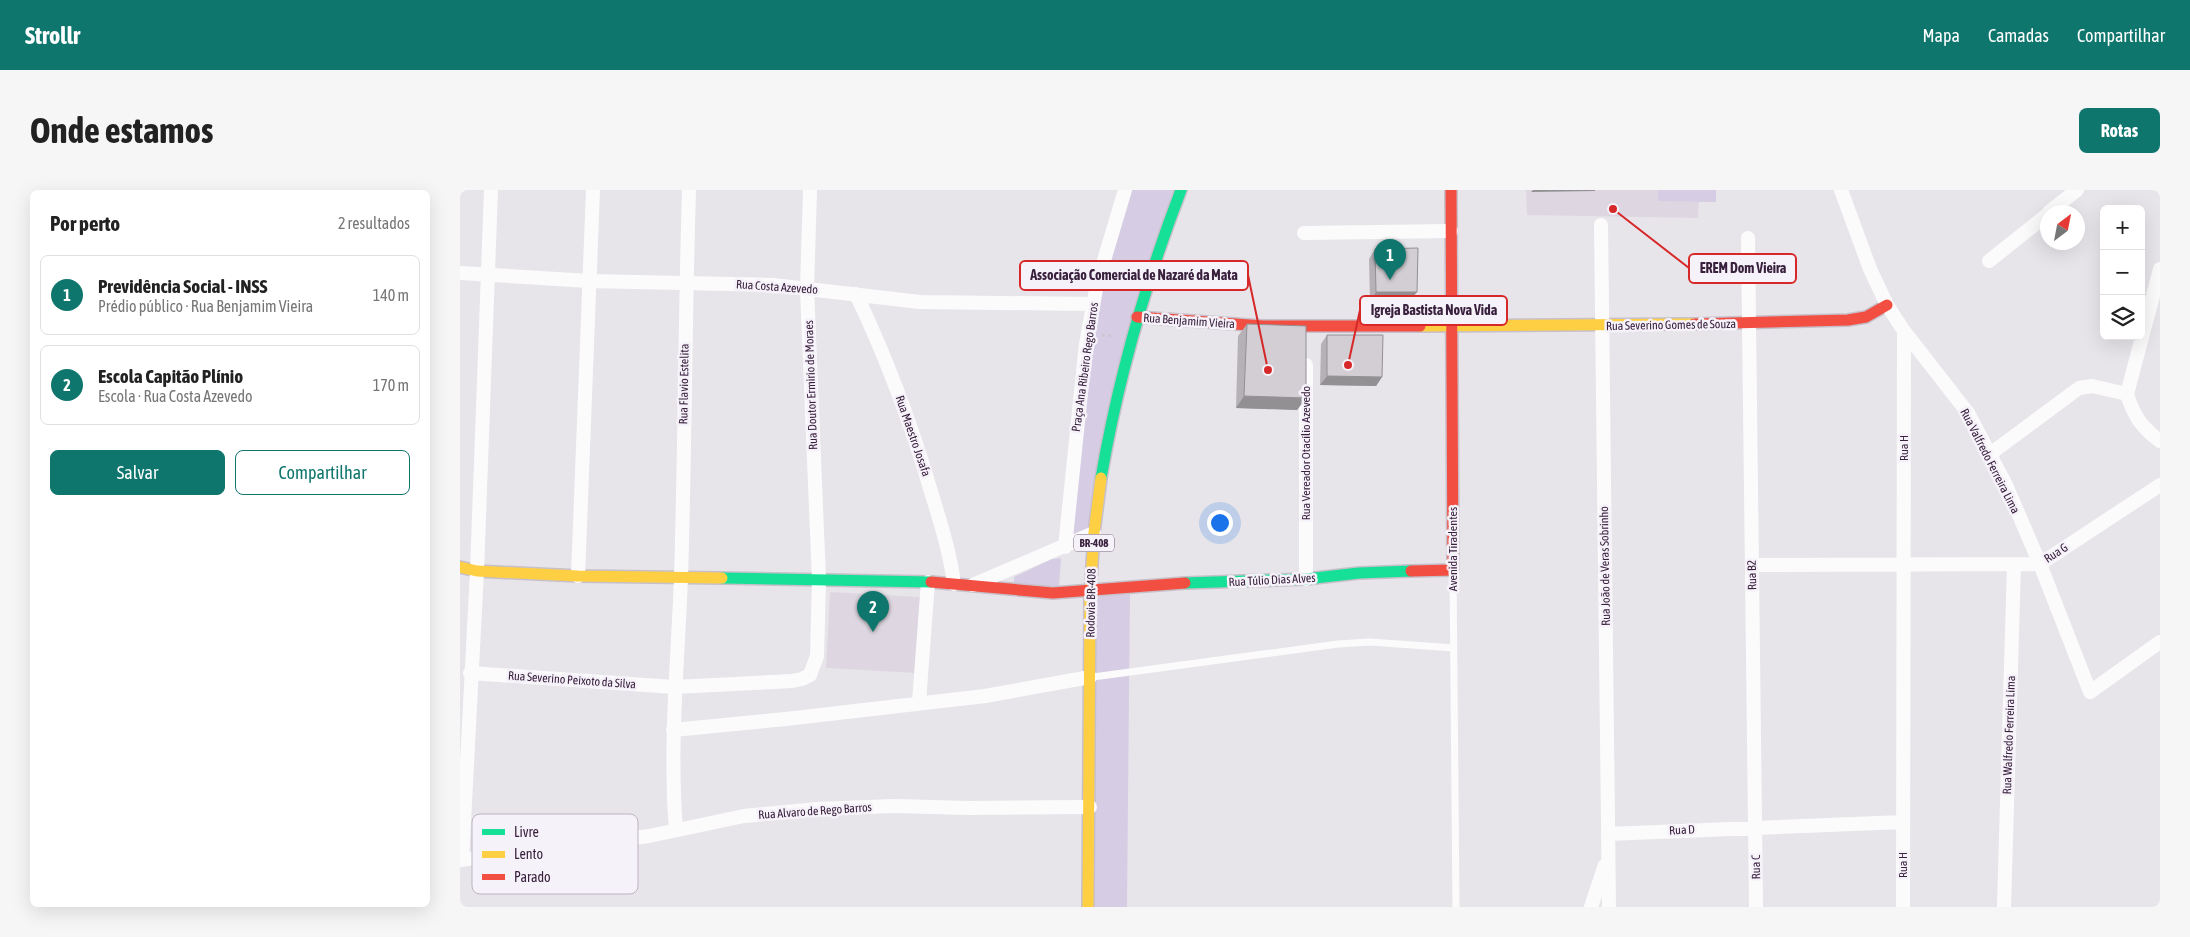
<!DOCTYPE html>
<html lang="pt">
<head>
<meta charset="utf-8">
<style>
  :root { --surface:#fff; --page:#f6f6f6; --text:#222; --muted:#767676; --line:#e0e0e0; --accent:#0f766e }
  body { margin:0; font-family:"Asap Condensed",sans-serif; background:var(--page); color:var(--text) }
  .controls { position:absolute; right:15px; top:15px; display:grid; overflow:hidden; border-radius:8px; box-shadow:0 5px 20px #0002 }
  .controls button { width:45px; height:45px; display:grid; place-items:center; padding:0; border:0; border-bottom:1px solid var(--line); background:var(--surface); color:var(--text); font:25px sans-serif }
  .compass { position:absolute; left:1580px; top:15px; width:45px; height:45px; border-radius:50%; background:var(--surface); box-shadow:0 5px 20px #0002; rotate:32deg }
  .you { position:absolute; left:759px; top:332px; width:18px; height:18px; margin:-12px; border:4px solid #fff; border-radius:50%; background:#1a73e8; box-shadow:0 0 0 8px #1a73e833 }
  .badge { display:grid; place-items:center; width:32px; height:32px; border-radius:50%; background:var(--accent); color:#fff; font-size:16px; font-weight:700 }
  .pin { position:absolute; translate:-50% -41px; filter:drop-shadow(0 1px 2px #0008) }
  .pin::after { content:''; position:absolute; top:26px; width:18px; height:15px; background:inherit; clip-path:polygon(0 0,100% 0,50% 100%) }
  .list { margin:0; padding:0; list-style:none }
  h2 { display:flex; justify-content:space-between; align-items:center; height:65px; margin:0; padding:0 20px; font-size:21px }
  h2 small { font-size:16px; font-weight:400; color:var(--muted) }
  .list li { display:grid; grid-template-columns:32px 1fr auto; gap:15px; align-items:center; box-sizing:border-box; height:80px; margin:0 10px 10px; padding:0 10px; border:1px solid var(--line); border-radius:8px }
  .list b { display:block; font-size:19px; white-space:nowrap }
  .list p { margin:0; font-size:16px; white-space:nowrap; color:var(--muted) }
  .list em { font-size:16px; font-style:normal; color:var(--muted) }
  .actions { display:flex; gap:10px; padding:15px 20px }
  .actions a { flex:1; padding:11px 0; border:1px solid var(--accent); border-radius:8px; text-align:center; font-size:18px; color:var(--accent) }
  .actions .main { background:var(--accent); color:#fff }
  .icon { flex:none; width:28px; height:28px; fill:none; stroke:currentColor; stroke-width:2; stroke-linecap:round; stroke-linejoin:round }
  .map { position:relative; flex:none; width:1700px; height:717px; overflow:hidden; border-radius:8px }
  header { display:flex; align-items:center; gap:30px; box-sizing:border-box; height:70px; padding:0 25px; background:var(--accent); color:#fff }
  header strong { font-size:24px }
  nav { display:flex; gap:28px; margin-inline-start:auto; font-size:18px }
  .intro { display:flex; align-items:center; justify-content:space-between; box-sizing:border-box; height:120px; padding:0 30px }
  h1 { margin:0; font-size:35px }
  .button { padding:12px 22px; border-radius:8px; background:var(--accent); color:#fff; font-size:18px; font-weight:700 }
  main { display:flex; gap:30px; padding:0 30px }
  aside { flex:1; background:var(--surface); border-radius:8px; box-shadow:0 5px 20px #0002 }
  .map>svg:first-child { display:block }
  .built { fill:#ded7e1 }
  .green { fill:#d6cde4 }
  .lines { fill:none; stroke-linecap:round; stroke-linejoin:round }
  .fast-casing { stroke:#c7c0ca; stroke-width:14 }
  .slow-casing { stroke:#c7c0ca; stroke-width:14 }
  .jam-casing { stroke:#c7c0ca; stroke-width:14 }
  .path { stroke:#cbc5cd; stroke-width:2.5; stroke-dasharray:2.5 4; stroke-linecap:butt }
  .lane { stroke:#fcfbfc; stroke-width:7 }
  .street { stroke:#fcfbfc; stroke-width:14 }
  .fast { stroke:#16e098; stroke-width:11 }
  .slow { stroke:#ffcf43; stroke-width:11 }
  .jam { stroke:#f24e42; stroke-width:11 }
  .wall { fill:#b5b1b6 }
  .shaded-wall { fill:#939094 }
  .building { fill:#d2ced4; stroke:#939094 }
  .labels { text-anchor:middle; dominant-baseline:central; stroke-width:5; stroke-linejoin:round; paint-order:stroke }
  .shield { fill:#f6f2f9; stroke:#726076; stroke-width:1 }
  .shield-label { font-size:11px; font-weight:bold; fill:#39213e }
  .street-label { font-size:12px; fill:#39213e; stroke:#f6f2f9 }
  .key { fill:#f6f2f9; stroke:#bdb3c1; stroke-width:1 }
  .key-label { font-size:14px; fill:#39213e }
  .leader { fill:none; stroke:#d62828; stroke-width:2 }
  .callout-dot { fill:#d62828; stroke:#f6f2f9; stroke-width:2 }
  .callout { fill:#f6f2f9; stroke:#d62828; stroke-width:2 }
  .callout-label { font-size:14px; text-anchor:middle; font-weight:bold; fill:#39213e }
</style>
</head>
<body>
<header>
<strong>Strollr</strong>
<nav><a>Mapa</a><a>Camadas</a><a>Compartilhar</a></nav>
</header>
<div class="intro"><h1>Onde estamos</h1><a class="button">Rotas</a></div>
<main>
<aside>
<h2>Por perto<small>2 resultados</small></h2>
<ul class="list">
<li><span class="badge">1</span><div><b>Previdência Social - INSS</b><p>Prédio público · Rua Benjamim Vieira</p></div><em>140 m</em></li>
<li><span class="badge">2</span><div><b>Escola Capitão Plínio</b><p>Escola · Rua Costa Azevedo</p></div><em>170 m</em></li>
</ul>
<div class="actions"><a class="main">Salvar</a><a>Compartilhar</a></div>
</aside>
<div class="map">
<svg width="1700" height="717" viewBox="0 0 1700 717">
  <rect width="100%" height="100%" fill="#e8e5ea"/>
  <path class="built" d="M1066 0H1256V12H1239L1238 28 1067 25Z
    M370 402 460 407 456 483 366 478Z"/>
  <path class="green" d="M665 0H722L677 127 634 343 605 357 628 143Z
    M1198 0H1256V12L1198 11Z
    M601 368 599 397 554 395V387L592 369Z
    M670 404 667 717H628L631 407Z"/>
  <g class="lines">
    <defs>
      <path id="fast" d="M641 288C658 189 685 94 721 0
        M262 388 471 392
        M725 393 846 389 899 383 951 381"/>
      <path id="slow" d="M960 136 1234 134
        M0 377 17 381 118 386 262 388
        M628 717 630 407 634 343 641 288"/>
      <path id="jam" d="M677 127 803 136H960
        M1234 134 1388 130 1406 127 1427 115
        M951 381 993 380 991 0
        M471 392 593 403 725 393"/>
    </defs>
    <use href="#fast" class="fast-casing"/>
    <use href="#slow" class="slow-casing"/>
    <use href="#jam" class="jam-casing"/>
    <path class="path" d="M642 145 654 146"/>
    <path class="lane" d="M993 382 996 717
      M633 487 878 454 910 452 994 458"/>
    <path class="street" d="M1381 0 1410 79 1427 115 1444 141 1508 223 1546 295 1580 374 1630 502 1700 452
      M1589 22 1617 0
      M1141 35 1149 717
      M844 43 991 41
      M1288 48 1296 717
      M1529 71 1588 24
      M0 83 129 91 313 95 460 112 633 114
      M396 104C427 169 452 236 472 305 481 334 490 363 494 394
      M846 175V389
      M1667 204 1700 79
      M1667 204C1674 226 1681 237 1700 251
      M1530 264 1619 198 1632 196 1667 204
      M605 357 626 154 637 94 665 0
      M1292 375 1580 374 1700 295
      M118 386 133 0
      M513 395 634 343
      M10 483 214 497 332 491 342 489 350 485 357 466 359 390 347 99 350 0
      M459 512 468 392
      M213 540 326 529 525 506 630 487
      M216 640C209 555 218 471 221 387 225 258 225 129 229 0
      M1148 644 1443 632
      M0 670 189 646 284 626 358 619 434 616 509 618 630 617
      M2 670 17 381 31 0
      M1131 717 1145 675
      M1443 717 1444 141
      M1544 717 1554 374"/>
    <use href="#fast" class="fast"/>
    <use href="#slow" class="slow"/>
    <use href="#jam" class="jam"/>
  </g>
  <path class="wall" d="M915 59 950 111 910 112 909 69Z
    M787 134 846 208 837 220 776 218 778 146Z
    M867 145 922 187 916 196 860 195 861 154Z"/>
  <path class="shaded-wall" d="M1073 0H1135V1L1071 2Z
    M916 102H957L950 111 910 112Z
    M867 186 922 187 916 196 860 195Z
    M784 206 846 208 837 220 776 218Z"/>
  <path class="building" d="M958 58 957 102H916L915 59Z
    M787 134 846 136V208L784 206Z
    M867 145H923L922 187 867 186Z"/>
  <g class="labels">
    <rect class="shield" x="614" y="344.5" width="40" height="17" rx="4"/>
    <g class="shield-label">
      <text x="634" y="353">BR-408</text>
    </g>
    <g class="street-label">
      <text transform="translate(317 97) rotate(4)">Rua Costa Azevedo</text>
      <text transform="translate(729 131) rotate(4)">Rua Benjamim Vieira</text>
      <text transform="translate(1211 135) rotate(-1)">Rua Severino Gomes de Souza</text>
      <text transform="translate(625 177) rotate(-82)">Praça Ana Ribeiro Rego Barros</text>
      <text transform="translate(224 194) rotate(-89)">Rua Flavio Estelita</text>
      <text transform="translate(351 195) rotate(-92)">Rua Doutor Ermirio de Moraes</text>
      <text transform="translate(453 246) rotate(71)">Rua Maestro Josafa</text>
      <text transform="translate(1444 258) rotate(-90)">Rua H</text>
      <text transform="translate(846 263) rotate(-90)">Rua Vereador Otacílio Azevedo</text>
      <text transform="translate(1530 271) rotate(63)">Rua Valfredo Ferreira Lima</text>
      <text transform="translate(993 359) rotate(-90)">Avenida Tiradentes</text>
      <text transform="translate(1596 363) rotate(-33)">Rua G</text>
      <text transform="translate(1145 376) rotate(-91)">Rua João de Veras Sobrinho</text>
      <text transform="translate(1292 385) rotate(-91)">Rua B2</text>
      <text transform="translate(812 390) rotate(-3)">Rua Túlio Dias Alves</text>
      <text transform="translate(631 413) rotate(-89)">Rodovia BR-408</text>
      <text transform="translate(112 490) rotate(4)">Rua Severino Peixoto da Silva</text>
      <text transform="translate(1549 545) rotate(-88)">Rua Walfredo Ferreira Lima</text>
      <text transform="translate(355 621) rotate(-4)">Rua Alvaro de Rego Barros</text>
      <text transform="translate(1222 640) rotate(-3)">Rua D</text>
      <text transform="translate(1443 675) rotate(-90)">Rua H</text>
      <text transform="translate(1296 677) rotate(-91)">Rua C</text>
    </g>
  </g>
  <rect x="12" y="624" width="166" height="80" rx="8" class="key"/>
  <rect x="22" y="639" width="23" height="6" fill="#16e098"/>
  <rect x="22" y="661" width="23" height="7" fill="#ffcf43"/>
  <rect x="22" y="684" width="23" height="6" fill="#f24e42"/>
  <g class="key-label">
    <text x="54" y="647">Livre</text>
    <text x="54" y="669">Lento</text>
    <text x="54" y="692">Parado</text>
  </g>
  <path class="leader" d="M1153 19L1229 78M808 180L788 85M888 175L900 120"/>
  <g class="callout-dot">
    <circle cx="1153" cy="19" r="5"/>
    <circle cx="808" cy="180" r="5"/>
    <circle cx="888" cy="175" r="5"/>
  </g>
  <g class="callout">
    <rect x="1229" y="64" width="107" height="29" rx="5"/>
    <rect x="560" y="71" width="228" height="29" rx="5"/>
    <rect x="900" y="106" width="147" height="29" rx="5"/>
  </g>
  <g class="callout-label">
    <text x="1283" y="83">EREM Dom Vieira</text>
    <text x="674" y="90">Associação Comercial de Nazaré da Mata</text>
    <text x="974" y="125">Igreja Bastista Nova Vida</text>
  </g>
</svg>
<div class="controls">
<button>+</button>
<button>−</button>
<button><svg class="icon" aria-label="layers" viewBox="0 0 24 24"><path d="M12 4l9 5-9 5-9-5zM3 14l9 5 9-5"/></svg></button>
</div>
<svg class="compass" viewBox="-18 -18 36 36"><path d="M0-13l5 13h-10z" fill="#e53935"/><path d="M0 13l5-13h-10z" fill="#767676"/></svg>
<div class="you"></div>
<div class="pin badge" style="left:930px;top:90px">1</div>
<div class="pin badge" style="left:413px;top:442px">2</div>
</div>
</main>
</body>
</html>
